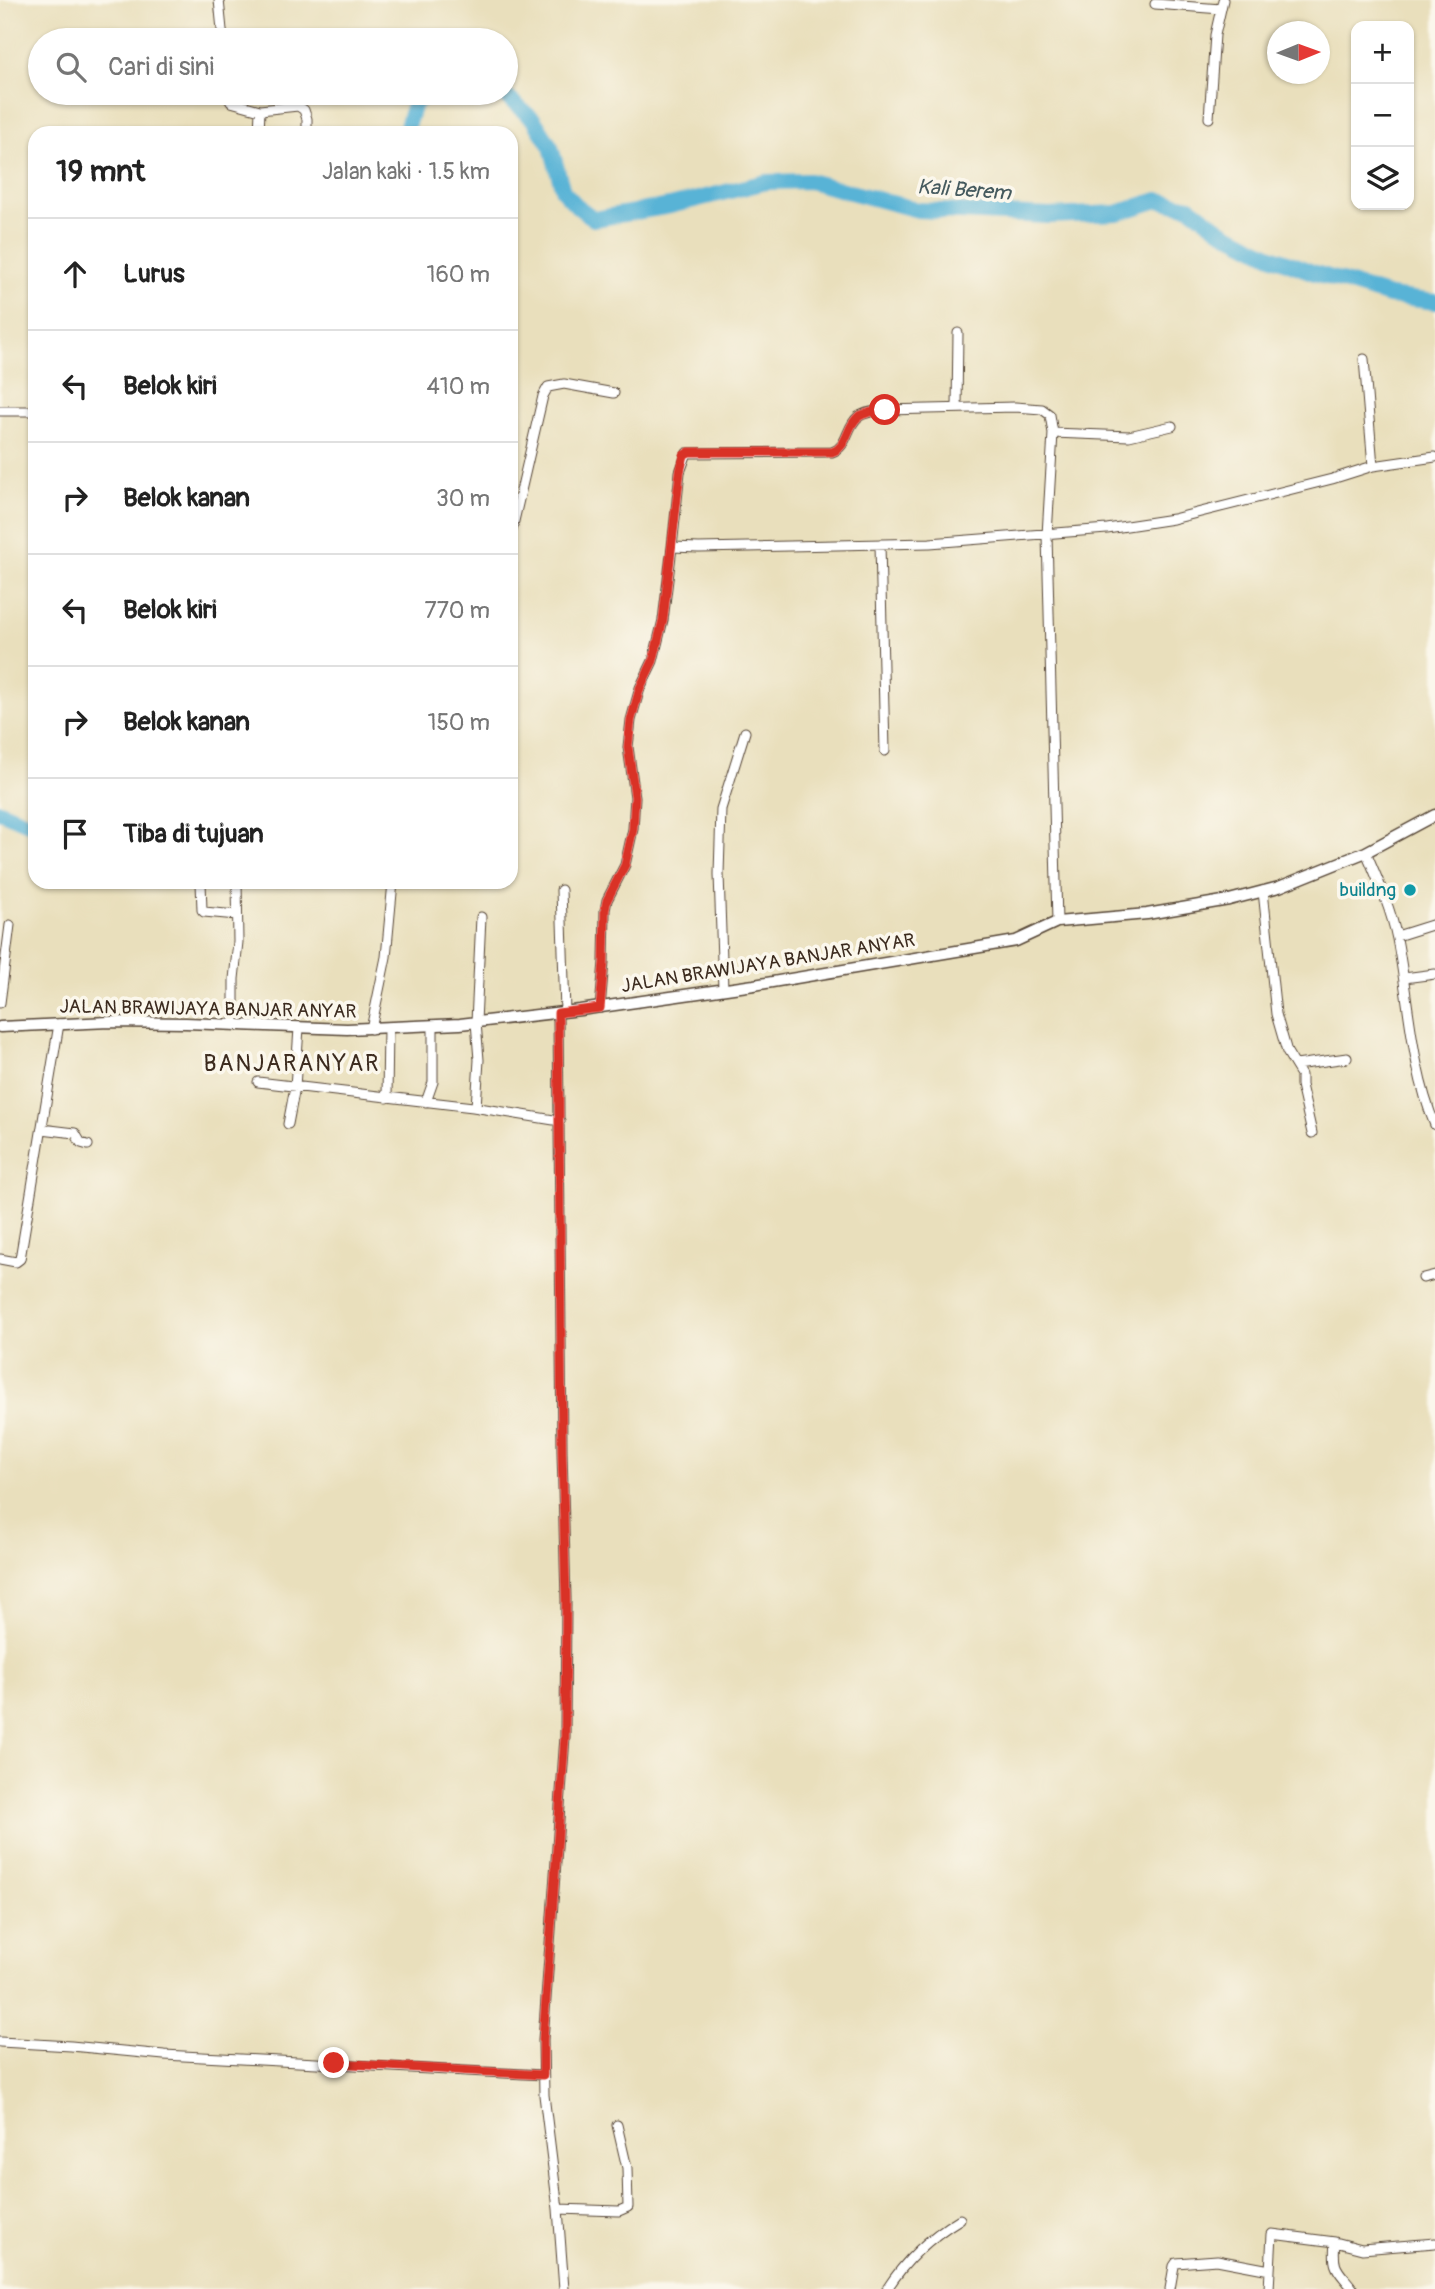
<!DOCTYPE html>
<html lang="id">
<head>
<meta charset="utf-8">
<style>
  :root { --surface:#fff; --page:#f6f6f6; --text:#222; --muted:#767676; --line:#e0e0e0 }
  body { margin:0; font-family:Pangolin,sans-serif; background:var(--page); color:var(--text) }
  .controls { position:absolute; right:21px; top:21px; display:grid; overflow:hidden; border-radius:14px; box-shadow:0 2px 5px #0004 }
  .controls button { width:63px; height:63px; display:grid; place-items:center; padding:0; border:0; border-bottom:2px solid var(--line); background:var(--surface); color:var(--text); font:35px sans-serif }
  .compass { position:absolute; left:1267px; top:21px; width:63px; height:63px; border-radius:50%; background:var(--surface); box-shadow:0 2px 5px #0004; rotate:89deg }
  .stop { position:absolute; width:21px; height:21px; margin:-16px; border:5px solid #d93025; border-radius:50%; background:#fff }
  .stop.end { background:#d93025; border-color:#fff; box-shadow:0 2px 7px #0008 }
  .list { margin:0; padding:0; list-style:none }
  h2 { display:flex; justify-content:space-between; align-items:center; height:91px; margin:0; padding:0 28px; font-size:30px }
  h2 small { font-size:23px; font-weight:400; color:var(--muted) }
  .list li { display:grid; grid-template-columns:46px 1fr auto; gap:21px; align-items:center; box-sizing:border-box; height:112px; padding:0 28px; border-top:2px solid var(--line) }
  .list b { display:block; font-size:26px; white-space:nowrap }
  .list em { font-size:23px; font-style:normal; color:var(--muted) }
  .icon { flex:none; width:38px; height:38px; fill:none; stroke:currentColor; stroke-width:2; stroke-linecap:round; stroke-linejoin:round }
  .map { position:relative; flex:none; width:1435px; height:2289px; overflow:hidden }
  .search { position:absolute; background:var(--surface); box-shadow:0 2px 5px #0004; left:28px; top:28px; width:490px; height:77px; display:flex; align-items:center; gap:18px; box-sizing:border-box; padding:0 24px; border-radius:38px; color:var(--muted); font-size:26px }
  .panel { position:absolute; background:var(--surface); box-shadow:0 2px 5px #0004; left:28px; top:126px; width:490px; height:763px; border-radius:21px }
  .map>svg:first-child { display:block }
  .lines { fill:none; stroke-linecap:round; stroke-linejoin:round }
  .river { stroke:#58b3d6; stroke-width:16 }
  .minor-casing { stroke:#554536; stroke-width:11 }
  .tertiary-casing { stroke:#554536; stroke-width:13 }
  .minor { stroke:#fff; stroke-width:9 }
  .tertiary { stroke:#fff; stroke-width:10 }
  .route { stroke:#d93025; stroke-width:9 }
  .culture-dot { fill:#0f9aa8; stroke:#fbf7ec; stroke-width:2.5 }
  .labels { text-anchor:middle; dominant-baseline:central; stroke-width:7; stroke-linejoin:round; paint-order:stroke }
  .culture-label { font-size:19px; fill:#0d838f; stroke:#fbf7ec; text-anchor:end }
  .street-label { font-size:19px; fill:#3b2a1e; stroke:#fbf7ec }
  .water-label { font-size:21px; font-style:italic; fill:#455a5e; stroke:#fbf7ec }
  .quarter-label { font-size:23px; letter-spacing:2px; fill:#3b2a1e; stroke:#fbf7ec }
</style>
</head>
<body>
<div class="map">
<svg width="1435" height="2289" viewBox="0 0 1435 2289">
  <rect width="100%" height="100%" fill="#fbf7ec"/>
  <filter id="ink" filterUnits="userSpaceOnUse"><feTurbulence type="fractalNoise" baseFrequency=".0143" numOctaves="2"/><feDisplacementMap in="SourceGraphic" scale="14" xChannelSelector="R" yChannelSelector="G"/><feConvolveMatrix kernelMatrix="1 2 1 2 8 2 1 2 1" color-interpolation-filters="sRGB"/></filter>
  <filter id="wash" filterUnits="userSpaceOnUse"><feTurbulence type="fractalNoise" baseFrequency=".00686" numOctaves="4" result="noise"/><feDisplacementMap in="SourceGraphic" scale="28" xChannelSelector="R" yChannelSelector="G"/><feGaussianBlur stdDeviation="1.57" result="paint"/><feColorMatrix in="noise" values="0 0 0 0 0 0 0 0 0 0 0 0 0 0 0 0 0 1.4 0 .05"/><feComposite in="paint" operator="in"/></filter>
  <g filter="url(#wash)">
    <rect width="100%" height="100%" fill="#e9dfbc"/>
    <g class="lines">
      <path class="river" d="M502 93 534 120 551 147 563 191 578 207 594 219 670 206 766 182 809 181 918 210 1049 216 1117 213 1158 200 1190 207 1221 230 1269 255 1312 272 1389 296 1435 302
        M405 133 414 104 430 93
        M0 811 28 823H35"/>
    </g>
  </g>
  <g filter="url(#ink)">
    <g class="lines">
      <defs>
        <path id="minor" d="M219 0 223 40
          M1155 4 1221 9
          M226 93 231 102 260 110
          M1209 118 1215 35 1223 0
          M259 133 260 110 298 106 304 110 307 119V133
          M1364 359 1373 466
          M957 408 958 333
          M0 411H35
          M1053 433 1047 535 1057 922
          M511 534 543 396 548 387 564 384 614 393
          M880 544 885 751
          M672 547 680 472 687 453 832 452C848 447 846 427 858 417 865 412 876 411 885 410L1015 407 1042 409 1050 415 1053 433 1129 436 1172 426
          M1366 852C1378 880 1391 909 1397 939 1409 1000 1411 1068 1435 1125
          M201 882 202 910 204 912 237 915
          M561 890 565 1012
          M1263 891 1276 1014 1287 1052 1301 1075V1085L1312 1133
          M1397 936 1435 924
          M1404 978 1435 974
          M723 989 719 874 721 809 745 732
          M0 1003 10 925
          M600 1008 604 962 605 910 607 900 625 865 633 829 635 797 628 747 631 720 640 688 653 661 663 620 672 547 699 548 930 543 1107 529 1173 519 1332 479 1373 466 1435 457
          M558 1013 562 1451 566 1599 565 1737 543 2040 544 2095 558 2209 564 2289
          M234 1024V979L238 942 237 882
          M371 1029 386 957 393 882
          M1296 1065 1347 1058
          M258 1082 473 1107 560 1121
          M387 1098 388 1028
          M426 1102 433 1082V1026
          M476 1107 479 1060 476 1022 481 917
          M288 1124 295 1087 299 1028
          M42 1129 75 1133 81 1143 88 1145
          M0 1259 16 1262 20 1259 59 1024
          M1423 1278 1435 1275
          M0 2042 71 2046 164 2055 543 2075
          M558 2209 619 2211 628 2207 627 2168 617 2125
          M1335 2242C1332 2271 1338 2269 1353 2289
          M887 2289C906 2259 930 2237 960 2219
          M1170 2289 1174 2266 1176 2263 1217 2260 1270 2270
          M1269 2289 1272 2234 1335 2242 1362 2249 1435 2243"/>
        <path id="tertiary" d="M0 1027 109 1022 186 1023 347 1029 460 1024 580 1010 754 985 1016 941 1057 922 1147 914 1229 900 1279 887 1366 852 1435 815"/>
      </defs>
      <use href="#minor" class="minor-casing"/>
      <use href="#tertiary" class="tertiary-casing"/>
      <use href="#minor" class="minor"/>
      <use href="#tertiary" class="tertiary"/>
    </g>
  </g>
  <g class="lines" filter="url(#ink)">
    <path class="route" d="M334 2063 543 2075V2040L565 1737 566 1599 562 1451 558 1013 600 1008 604 962 605 910 607 900 625 865 633 829 635 797 628 747 631 720 640 688 653 661 663 620 680 472 684 455 689 452H832C848 447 846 427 858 417 865 412 876 411 885 410"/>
  </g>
  <circle class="culture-dot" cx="1410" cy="890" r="7"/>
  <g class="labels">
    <g class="culture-label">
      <text x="1396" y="890">buildng</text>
    </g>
    <g class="street-label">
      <text transform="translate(768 963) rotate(-9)">JALAN BRAWIJAYA BANJAR ANYAR</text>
      <text transform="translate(208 1009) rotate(1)">JALAN BRAWIJAYA BANJAR ANYAR</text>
    </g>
    <g class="water-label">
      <text transform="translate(964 190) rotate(4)">Kali Berem</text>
    </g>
    <g class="quarter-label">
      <text x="292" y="1063">BANJARANYAR</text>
    </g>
  </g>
</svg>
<div class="controls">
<button>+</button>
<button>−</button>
<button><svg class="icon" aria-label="layers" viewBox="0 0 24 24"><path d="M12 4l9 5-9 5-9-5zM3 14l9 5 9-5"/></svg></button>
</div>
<svg class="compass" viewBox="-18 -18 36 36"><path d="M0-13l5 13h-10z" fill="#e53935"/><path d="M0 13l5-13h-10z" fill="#767676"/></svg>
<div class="stop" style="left:885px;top:410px"></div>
<div class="stop end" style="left:334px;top:2063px"></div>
<div class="search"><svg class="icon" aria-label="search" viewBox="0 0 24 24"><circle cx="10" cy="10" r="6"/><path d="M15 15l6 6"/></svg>Cari di sini</div>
<section class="panel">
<h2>19 mnt<small>Jalan kaki · 1.5 km</small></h2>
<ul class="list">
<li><svg class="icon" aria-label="ahead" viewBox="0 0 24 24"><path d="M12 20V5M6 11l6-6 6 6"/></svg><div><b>Lurus</b></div><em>160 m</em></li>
<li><svg class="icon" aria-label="left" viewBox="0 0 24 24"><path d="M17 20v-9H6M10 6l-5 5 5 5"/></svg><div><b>Belok kiri</b></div><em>410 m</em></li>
<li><svg class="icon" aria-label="right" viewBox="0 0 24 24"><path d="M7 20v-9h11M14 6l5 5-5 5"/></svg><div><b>Belok kanan</b></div><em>30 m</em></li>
<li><svg class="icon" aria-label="left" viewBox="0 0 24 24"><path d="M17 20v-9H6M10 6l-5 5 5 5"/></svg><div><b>Belok kiri</b></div><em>770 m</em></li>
<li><svg class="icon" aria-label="right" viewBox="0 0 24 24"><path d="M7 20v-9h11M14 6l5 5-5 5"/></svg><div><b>Belok kanan</b></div><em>150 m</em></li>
<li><svg class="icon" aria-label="arrive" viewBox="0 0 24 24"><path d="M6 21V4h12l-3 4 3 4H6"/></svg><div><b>Tiba di tujuan</b></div></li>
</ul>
</section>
</div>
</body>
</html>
